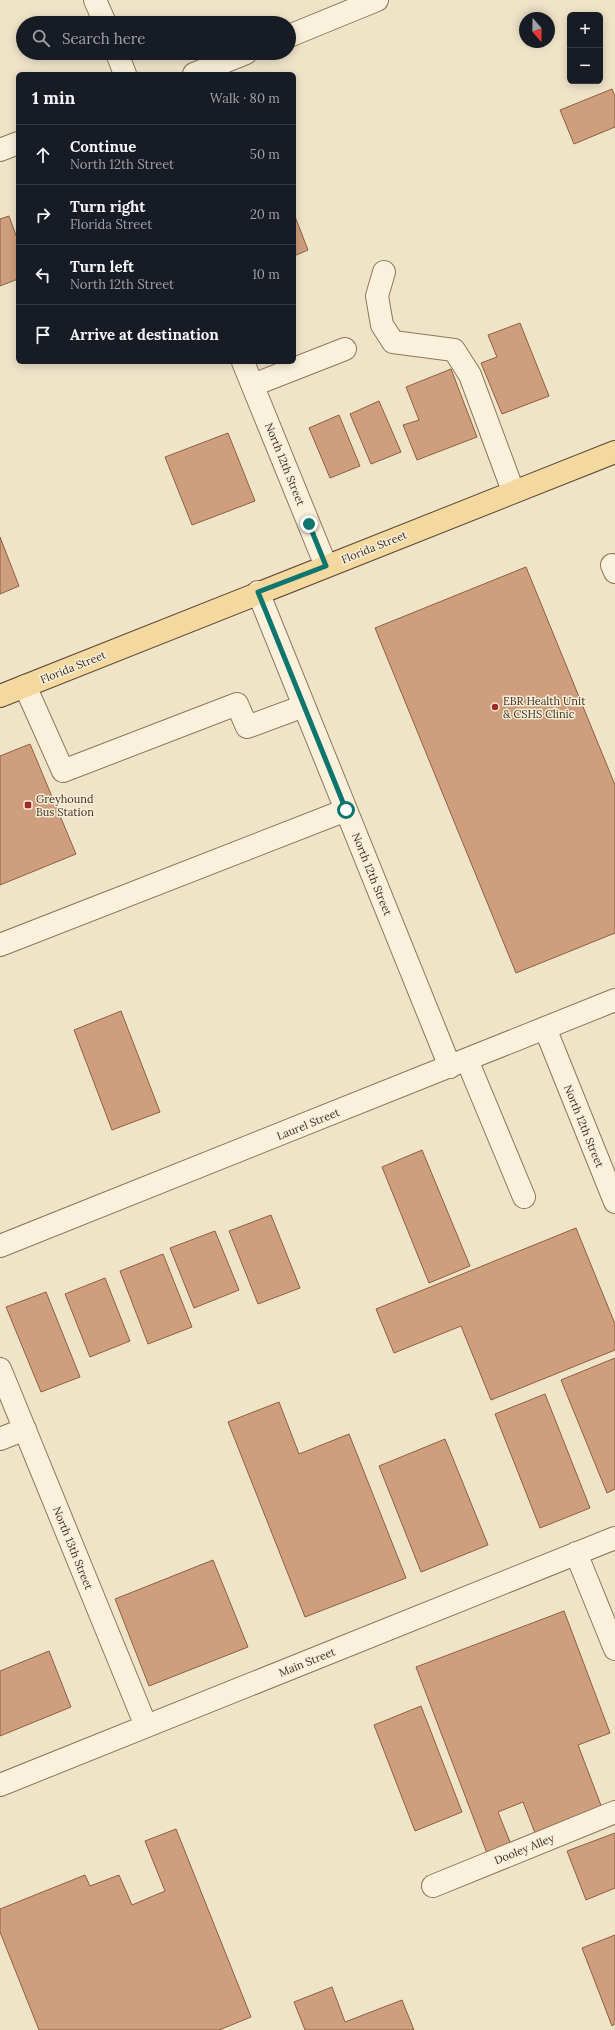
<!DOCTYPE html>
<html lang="en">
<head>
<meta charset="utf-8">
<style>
  :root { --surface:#171b24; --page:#20242c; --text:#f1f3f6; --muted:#9ea1a6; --line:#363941 }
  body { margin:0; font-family:Lora,serif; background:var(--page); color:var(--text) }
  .controls { position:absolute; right:12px; top:12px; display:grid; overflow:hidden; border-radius:6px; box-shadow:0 2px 10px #0003 }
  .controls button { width:36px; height:36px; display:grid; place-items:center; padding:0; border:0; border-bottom:1px solid var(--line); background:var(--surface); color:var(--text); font:20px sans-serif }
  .compass { position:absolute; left:519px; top:12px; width:36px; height:36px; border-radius:50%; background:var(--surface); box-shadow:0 2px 10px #0003; rotate:160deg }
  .stop { position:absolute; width:12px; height:12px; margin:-9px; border:3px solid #0f766e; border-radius:50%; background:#fff }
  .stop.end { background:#0f766e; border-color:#fff; box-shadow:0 1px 4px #0008 }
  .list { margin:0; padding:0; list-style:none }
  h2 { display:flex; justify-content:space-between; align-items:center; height:52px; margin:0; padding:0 16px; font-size:17px }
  h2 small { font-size:13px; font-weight:400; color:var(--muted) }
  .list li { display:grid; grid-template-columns:26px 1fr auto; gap:12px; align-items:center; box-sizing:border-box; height:60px; padding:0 16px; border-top:1px solid var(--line) }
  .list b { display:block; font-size:15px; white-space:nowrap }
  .list p { margin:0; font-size:13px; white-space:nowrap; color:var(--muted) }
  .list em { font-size:13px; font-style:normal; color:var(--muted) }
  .icon { flex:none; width:22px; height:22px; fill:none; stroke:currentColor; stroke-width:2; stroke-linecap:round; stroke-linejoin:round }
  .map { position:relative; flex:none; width:615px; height:2030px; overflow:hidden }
  .search { position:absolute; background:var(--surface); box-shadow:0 2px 10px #0003; left:16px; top:16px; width:280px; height:44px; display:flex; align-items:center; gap:10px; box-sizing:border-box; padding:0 14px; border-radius:22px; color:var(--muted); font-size:15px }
  .panel { position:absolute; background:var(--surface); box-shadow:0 2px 10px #0003; left:16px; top:72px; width:280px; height:292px; border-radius:6px }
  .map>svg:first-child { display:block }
  .building { fill:#cf9f7d; stroke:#8d5f41 }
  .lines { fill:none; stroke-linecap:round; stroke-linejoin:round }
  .minor-casing { stroke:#8d765c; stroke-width:24 }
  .major-casing { stroke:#5b4430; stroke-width:24 }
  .minor { stroke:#faf1dc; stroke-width:22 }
  .major { stroke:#f3d9a0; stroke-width:22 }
  .route { stroke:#0f766e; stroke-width:5 }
  .poi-dot { fill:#9e2a2b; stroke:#f7eed8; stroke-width:1.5 }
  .labels { text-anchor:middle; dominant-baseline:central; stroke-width:3; stroke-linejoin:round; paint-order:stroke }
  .street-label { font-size:11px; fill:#3d2e20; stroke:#f7eed8 }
  .poi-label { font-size:11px; fill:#3d2e20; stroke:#f7eed8; text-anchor:start }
</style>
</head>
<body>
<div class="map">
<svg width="615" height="2030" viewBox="0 0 615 2030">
  <rect width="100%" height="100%" fill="#f0e4c8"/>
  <path class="building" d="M612 89 615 96V127L574 144 560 110Z
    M294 214 308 250 294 256Z
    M9 216 18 241V279L0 286V219Z
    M520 323 549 396 502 414 481 363 497 357 488 335Z
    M451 369 477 437 417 460 403 425 419 420 406 387Z
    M379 401 401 452 371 464 350 414Z
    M339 415 360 466 330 478 309 428Z
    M228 433 255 501 192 525 165 457Z
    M0 537 19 586 0 594Z
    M526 567 615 785V933L516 973 375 628Z
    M30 744 76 854 0 885V756Z
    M121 1011 160 1112 112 1130 74 1030Z
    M422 1150 470 1266 429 1283 382 1167Z
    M271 1215 300 1288 258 1304 229 1231Z
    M576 1228 615 1324V1350L491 1400 461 1326 394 1353 376 1309Z
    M215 1231 239 1290 194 1308 170 1248Z
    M163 1254 192 1327 148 1344 120 1271Z
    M105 1278 130 1341 90 1357 65 1294Z
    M46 1292 80 1377 41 1392 6 1307Z
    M615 1358V1489L607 1493 561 1380Z
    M545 1394 590 1508 540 1528 495 1414Z
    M279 1402 299 1454 349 1434 406 1578 305 1617 228 1422Z
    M445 1439 488 1545 421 1572 379 1466Z
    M213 1560 248 1647 149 1686 115 1599Z
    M564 1611 610 1733 578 1745 602 1808 535 1833 523 1802 498 1812 512 1847 488 1856 416 1667Z
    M49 1651 71 1707 0 1736V1671Z
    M421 1706 462 1812 415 1831 374 1725Z
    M176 1829 251 2017 219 2030H39L0 1932V1909L85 1875 90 1886 119 1875 132 1905 165 1891 145 1841Z
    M615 1833V1888L586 1900 567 1851Z
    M615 1935V2024L612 2026 582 1948Z
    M332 1987 345 2022 402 2000 414 2030H305L294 2002Z"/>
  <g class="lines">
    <defs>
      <path id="minor" d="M95 0 105 23
        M289 36 377 0
        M117 53 125 74
        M194 74 246 53
        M0 150 18 143
        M384 272 377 296 382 325 393 342 454 350 470 375 513 491
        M243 362 326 566
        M253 385 345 349
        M612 565 615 572
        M258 592 450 1067
        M25 686 63 771 237 704 247 727 304 706
        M0 945 346 810
        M545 1028 615 1202
        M467 1060 524 1197
        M0 1246 615 1000
        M0 1369 146 1726
        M0 1439 25 1429
        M576 1553 615 1649
        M0 1785 615 1538
        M433 1886 615 1812"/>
      <path id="major" d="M0 696 615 452"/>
    </defs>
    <use href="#minor" class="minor-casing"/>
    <use href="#major" class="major-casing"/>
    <use href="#minor" class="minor"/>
    <use href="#major" class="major"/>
  </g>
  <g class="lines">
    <path class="route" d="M309 524 326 566 258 592 346 810"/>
  </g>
  <g class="poi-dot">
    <circle cx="495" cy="707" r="4"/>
    <rect x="24" y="801" width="8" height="8" rx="2"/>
  </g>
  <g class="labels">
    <g class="street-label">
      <text transform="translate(285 464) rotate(68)">North 12th Street</text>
      <text transform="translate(374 547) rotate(-22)">Florida Street</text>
      <text transform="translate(73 667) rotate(-22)">Florida Street</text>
      <text transform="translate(372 874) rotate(68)">North 12th Street</text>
      <text transform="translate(308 1124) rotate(-22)">Laurel Street</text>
      <text transform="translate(584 1126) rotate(68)">North 12th Street</text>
      <text transform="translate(73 1548) rotate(68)">North 13th Street</text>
      <text transform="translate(307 1662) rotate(-22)">Main Street</text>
      <text transform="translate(524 1849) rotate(-22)">Dooley Alley</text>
    </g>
    <g class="poi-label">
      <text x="503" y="701">EBR Health Unit<tspan x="503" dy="13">&amp; CSHS Clinic</tspan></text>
      <text x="36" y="799">Greyhound<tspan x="36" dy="13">Bus Station</tspan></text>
    </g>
  </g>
</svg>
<div class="controls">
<button>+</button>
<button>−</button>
</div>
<svg class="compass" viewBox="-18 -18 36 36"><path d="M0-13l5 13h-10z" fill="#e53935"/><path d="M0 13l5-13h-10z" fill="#9ea1a6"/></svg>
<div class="stop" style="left:346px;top:810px"></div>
<div class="stop end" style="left:309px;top:524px"></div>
<div class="search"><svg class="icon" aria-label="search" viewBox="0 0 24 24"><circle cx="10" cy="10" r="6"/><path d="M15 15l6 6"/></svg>Search here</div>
<section class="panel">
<h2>1 min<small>Walk · 80 m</small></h2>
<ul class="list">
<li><svg class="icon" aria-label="ahead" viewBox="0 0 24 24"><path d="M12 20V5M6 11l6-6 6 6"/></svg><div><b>Continue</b><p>North 12th Street</p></div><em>50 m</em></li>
<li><svg class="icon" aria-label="right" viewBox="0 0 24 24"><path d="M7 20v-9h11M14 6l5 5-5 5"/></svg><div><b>Turn right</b><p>Florida Street</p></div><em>20 m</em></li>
<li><svg class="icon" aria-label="left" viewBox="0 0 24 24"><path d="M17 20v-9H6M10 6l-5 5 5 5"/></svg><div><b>Turn left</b><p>North 12th Street</p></div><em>10 m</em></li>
<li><svg class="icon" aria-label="arrive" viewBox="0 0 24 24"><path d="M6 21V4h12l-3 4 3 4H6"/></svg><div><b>Arrive at destination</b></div></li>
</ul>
</section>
</div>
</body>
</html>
